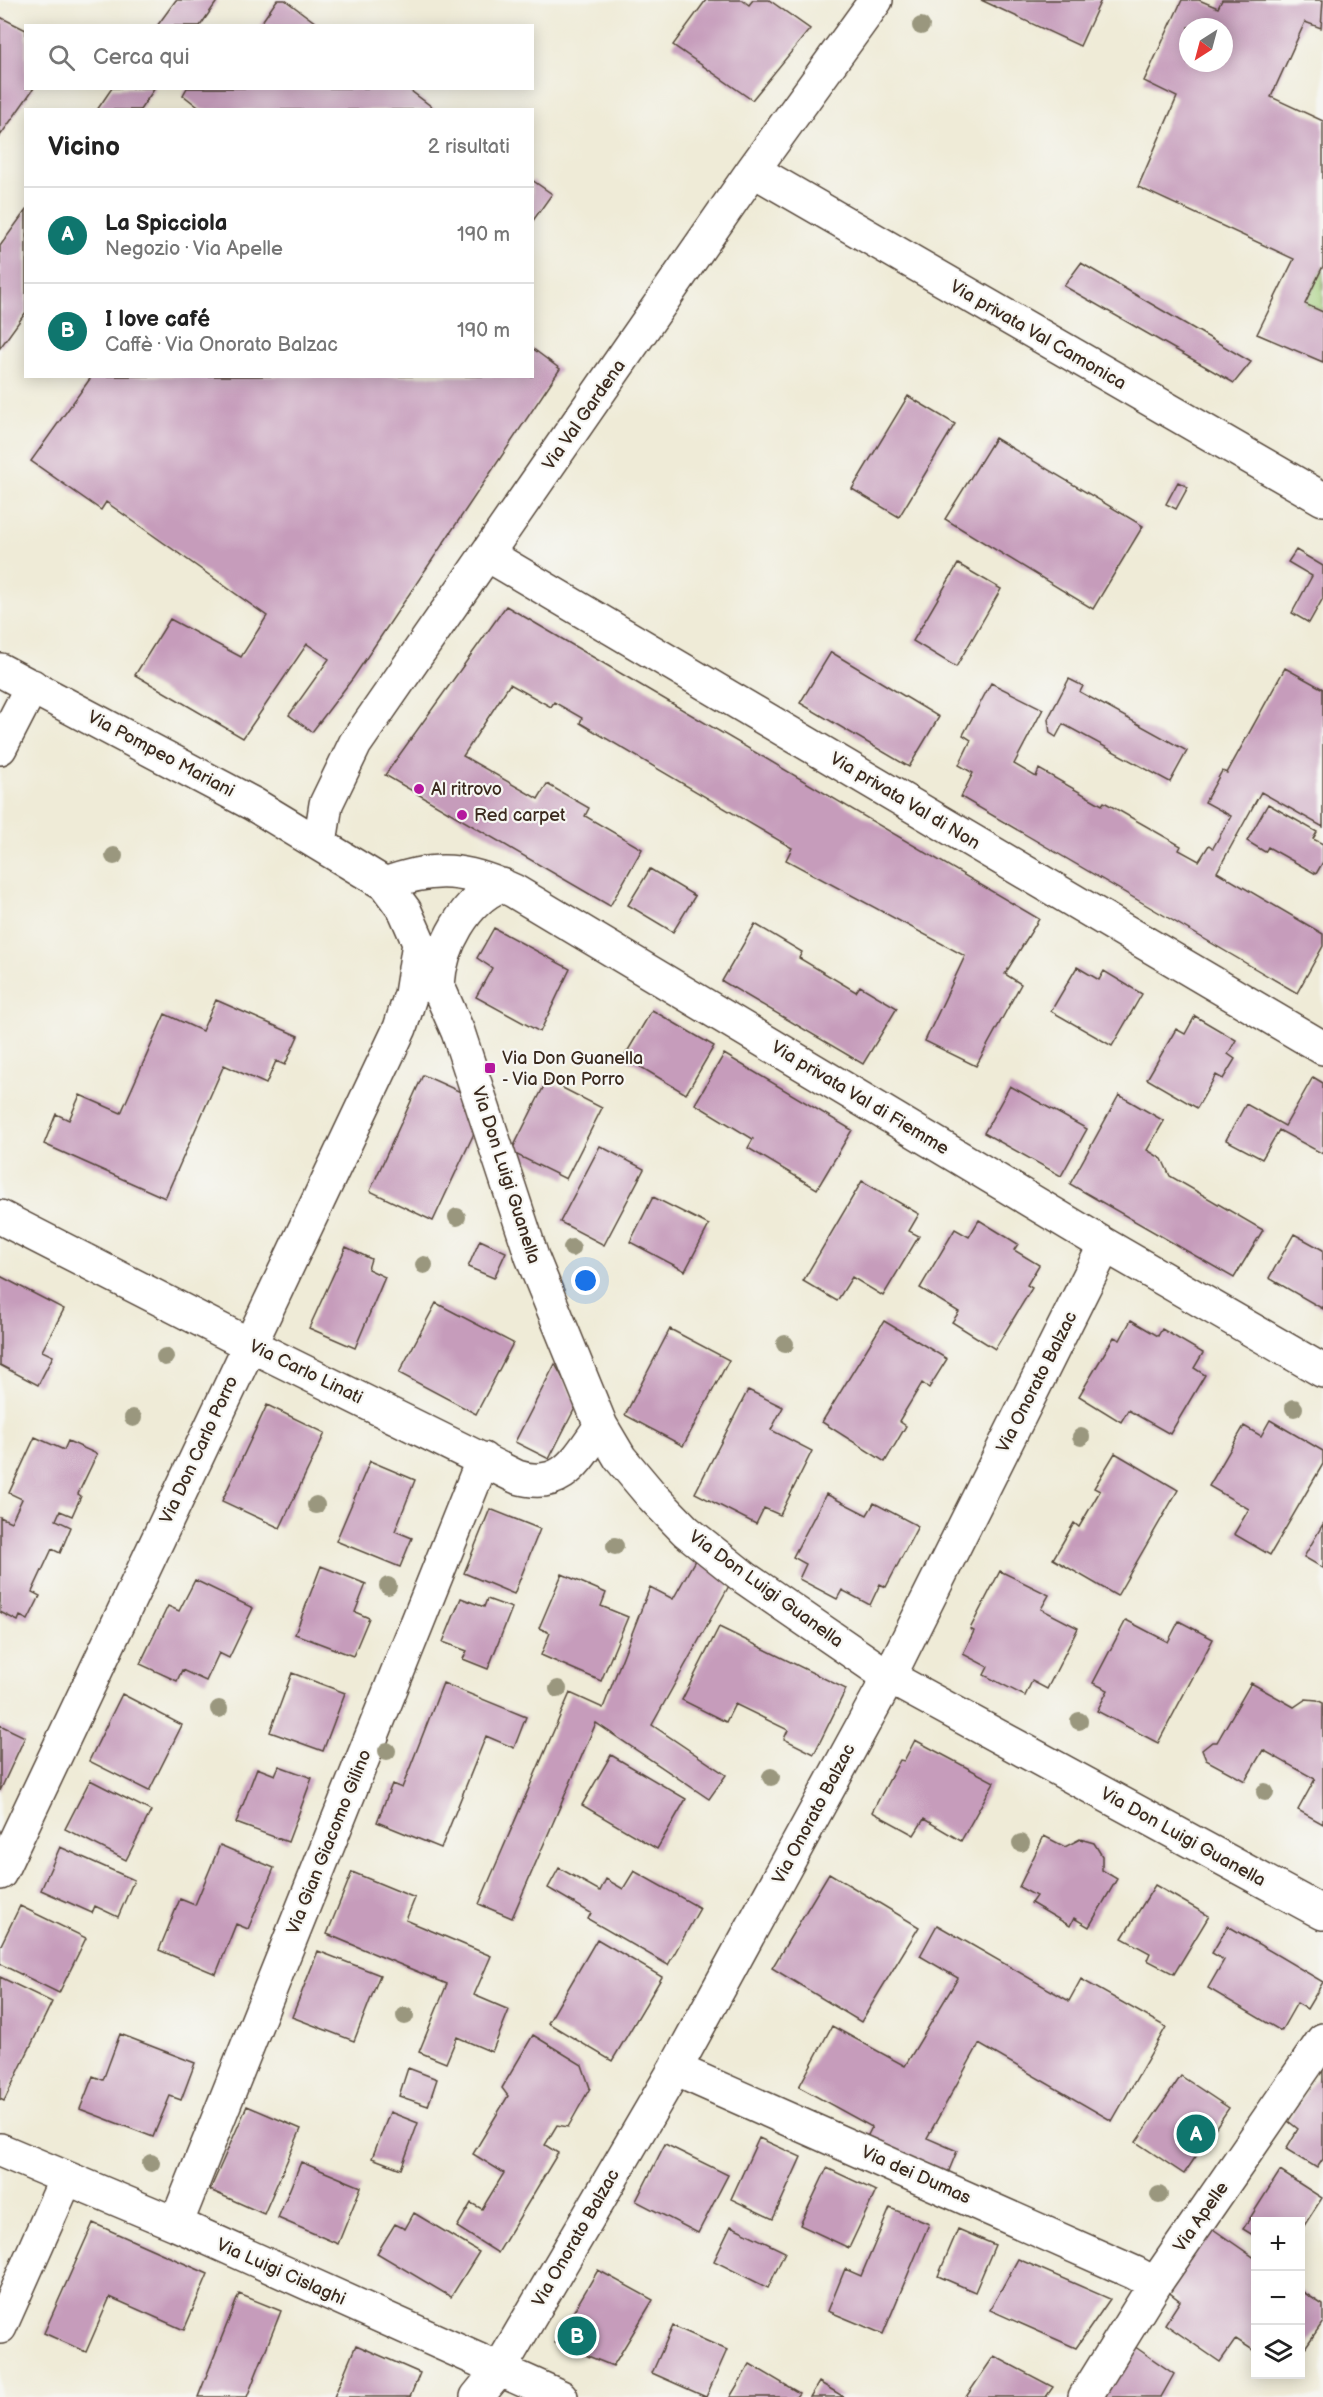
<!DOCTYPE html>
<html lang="it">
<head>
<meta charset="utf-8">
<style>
  :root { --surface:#fff; --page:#f2f2f2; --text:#222; --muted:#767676; --line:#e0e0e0; --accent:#0f766e }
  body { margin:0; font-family:"Balsamiq Sans",sans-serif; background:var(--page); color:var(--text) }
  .controls { position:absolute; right:18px; bottom:18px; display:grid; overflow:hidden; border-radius:0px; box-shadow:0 3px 15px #0003 }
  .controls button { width:54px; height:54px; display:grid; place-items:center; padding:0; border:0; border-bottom:2px solid var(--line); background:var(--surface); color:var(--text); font:30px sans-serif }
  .compass { position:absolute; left:1179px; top:18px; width:54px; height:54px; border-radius:50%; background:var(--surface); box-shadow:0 3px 15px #0003; rotate:216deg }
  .you { position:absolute; left:586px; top:1281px; width:21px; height:21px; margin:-15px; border:4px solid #fff; border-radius:50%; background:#1a73e8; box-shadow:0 0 0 9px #1a73e833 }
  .badge { display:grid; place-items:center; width:39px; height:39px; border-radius:50%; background:var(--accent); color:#fff; font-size:20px; font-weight:700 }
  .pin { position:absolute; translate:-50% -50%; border:3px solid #fff; box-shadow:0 2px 6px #0006 }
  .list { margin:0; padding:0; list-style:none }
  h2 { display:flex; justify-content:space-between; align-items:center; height:78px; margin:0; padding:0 24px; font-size:26px }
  h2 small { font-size:20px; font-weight:400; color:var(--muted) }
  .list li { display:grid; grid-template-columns:39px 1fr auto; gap:18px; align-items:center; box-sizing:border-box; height:96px; padding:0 24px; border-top:2px solid var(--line) }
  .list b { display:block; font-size:22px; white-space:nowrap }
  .list p { margin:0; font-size:20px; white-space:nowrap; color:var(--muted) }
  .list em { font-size:20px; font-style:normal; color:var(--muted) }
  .icon { flex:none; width:33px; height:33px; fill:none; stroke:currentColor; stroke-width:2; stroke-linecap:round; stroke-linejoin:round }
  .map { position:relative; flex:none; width:1323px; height:2397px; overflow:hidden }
  .search { position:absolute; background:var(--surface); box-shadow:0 3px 15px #0003; left:24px; top:24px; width:510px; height:66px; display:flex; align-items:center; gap:15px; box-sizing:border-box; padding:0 21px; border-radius:0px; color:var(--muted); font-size:22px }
  .panel { position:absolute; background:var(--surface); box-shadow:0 3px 15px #0003; left:24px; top:108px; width:510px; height:270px; border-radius:0px }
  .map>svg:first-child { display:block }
  .green { fill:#a2ce7b; stroke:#6e7c4c; stroke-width:1.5 }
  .building { fill:#c69cbb; fill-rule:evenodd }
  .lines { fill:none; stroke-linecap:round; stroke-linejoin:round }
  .minor-casing { stroke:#56473a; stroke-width:36 }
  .minor { stroke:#fff; stroke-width:33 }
  .tree { fill:#9a977e }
  .poi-dot { fill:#b5179e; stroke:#f6f6f2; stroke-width:2 }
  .labels { text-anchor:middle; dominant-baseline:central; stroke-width:4.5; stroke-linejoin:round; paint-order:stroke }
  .street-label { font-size:18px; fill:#3b2a1e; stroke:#f6f6f2 }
  .poi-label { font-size:18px; fill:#3b2a1e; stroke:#f6f6f2; text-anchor:start }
</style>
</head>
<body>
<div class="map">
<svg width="1323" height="2397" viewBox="0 0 1323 2397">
  <rect width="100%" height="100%" fill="#f6f6f2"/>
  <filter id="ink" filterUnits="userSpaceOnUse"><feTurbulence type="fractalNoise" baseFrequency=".0167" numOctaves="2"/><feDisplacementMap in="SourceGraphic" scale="12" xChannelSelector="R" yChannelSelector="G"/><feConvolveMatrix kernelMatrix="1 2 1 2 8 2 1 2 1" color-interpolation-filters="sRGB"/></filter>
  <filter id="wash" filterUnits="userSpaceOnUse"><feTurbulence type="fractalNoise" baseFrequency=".008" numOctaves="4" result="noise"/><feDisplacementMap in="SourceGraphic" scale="24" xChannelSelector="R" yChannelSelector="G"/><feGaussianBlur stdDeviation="1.35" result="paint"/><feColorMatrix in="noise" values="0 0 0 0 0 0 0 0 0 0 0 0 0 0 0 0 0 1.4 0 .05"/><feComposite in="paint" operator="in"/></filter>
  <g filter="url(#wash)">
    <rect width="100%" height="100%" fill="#efebd7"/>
    <path class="green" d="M1323 266V311L1305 304Z"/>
    <g id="blocks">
      <path class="building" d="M176 0H218L200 26H157Z
        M277 0H285L320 26H259Z
        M706 0H742L749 5 753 0H769L810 29 752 100 673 45Z
        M981 0H1101L1080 46Z
        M1182 0H1199L1218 8 1222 0H1323L1321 28 1305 22 1271 97 1323 121V266L1305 304 1323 312V362L1257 334 1294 259 1138 187 1177 97 1144 81ZM1188 27H1224V63H1188Z
        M0 17 26 30V88H34L0 136Z
        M112 88H155L140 110H97Z
        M187 88H407L436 110H202L183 95Z
        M532 180 552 194 532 222Z
        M26 210V312L0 348V246Z
        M1081 263 1251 362 1234 383 1064 286Z
        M532 348 560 369 353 678 312 732 289 715 329 659 307 644 243 738 135 675 170 619 241 657 267 616 106 502 101 510 31 461 92 376H532Z
        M908 396 955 424 899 517 852 489Z
        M995 438 1143 526 1093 609 945 519Z
        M1178 482 1188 487 1176 509 1166 504Z
        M1296 550 1323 566V598L1309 623 1292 613 1312 576 1288 562Z
        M958 564 1001 589 956 667 913 641Z
        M506 606 1039 919 1005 974 1021 984 976 1066 925 1041 965 956 786 860 792 848 580 723 582 718 554 702 551 707 510 684 463 756 538 799 547 784 589 808 585 816 642 849 610 906 385 775Z
        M831 652 939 717 909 767 800 703Z
        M1285 668 1323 689V827L1261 792 1217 872 1323 934V946L1297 993 961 797 973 773 959 765 971 740 963 735 991 683 1043 709 1014 764 1036 777 1039 769 1102 805 1104 802 1181 846 1179 850 1199 861 1209 845 1213 848 1231 816 1205 802 1222 771 1227 773Z
        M1069 679 1083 686 1080 692 1187 751 1170 782 1063 724 1056 737 1050 733 1048 719Z
        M1268 804 1317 832 1313 839 1323 844V862L1316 874 1268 847 1265 852 1247 841Z
        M650 869 695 896 673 932 628 905Z
        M755 924 802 952 799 958 856 992 860 986 897 1008 863 1064 722 981Z
        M494 928 570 969 540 1032 476 997 492 968 477 958Z
        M1077 967 1099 980 1104 971 1142 994 1112 1046 1051 1011Z
        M216 1000 298 1036 285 1065 276 1061 266 1084 224 1065 165 1198 44 1144 56 1114 69 1120 80 1095 121 1113 165 1014 202 1031Z
        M652 1010 714 1046 686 1094 624 1057Z
        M1195 1016 1236 1040 1228 1054 1235 1059 1223 1079 1216 1075 1197 1108 1147 1079 1176 1029 1185 1034Z
        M724 1054 852 1130 817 1189 748 1148 753 1139 695 1104Z
        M423 1075 463 1093 477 1127 433 1221 370 1191Z
        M1313 1077 1323 1083V1154L1279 1130 1262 1159 1226 1140 1246 1104 1285 1126Z
        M547 1080 602 1108 566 1179 511 1152Z
        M1010 1086 1087 1129 1061 1176 984 1133Z
        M1119 1095 1164 1121 1147 1150 1162 1159 1170 1176 1263 1230 1234 1278 1070 1184Z
        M600 1146 644 1169 604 1245 560 1222Z
        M862 1181 919 1214 909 1231 919 1236 883 1296 852 1277 837 1301 803 1281Z
        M653 1197 709 1225 685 1271 630 1242Z
        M979 1220 1018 1244 1014 1250 1039 1265 1027 1285 1032 1288 995 1349 952 1322 959 1312 920 1288 955 1229 969 1237Z
        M1294 1234 1323 1250V1309L1269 1278Z
        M480 1240 506 1252 494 1278 468 1267Z
        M346 1247 371 1259 368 1269 385 1277 355 1348 309 1328Z
        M0 1276 64 1309 42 1351 53 1356 38 1385 0 1365Z
        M436 1303 513 1343 476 1414 399 1373Z
        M1131 1320 1158 1336 1162 1329 1203 1353 1194 1368 1205 1375 1170 1434 1128 1410 1121 1422 1079 1396 1114 1337 1120 1340Z
        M884 1321 947 1359 929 1388 922 1383 899 1421 906 1426 885 1462 822 1422Z
        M670 1329 729 1360 683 1446 625 1415Z
        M555 1364 577 1404 549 1459 515 1442Z
        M748 1390 783 1407 771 1430 812 1451 780 1515 764 1508 756 1524 695 1493Z
        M267 1405 325 1433 280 1528 222 1501Z
        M1270 1420 1323 1451V1464L1270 1555 1234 1534 1249 1509 1209 1486 1244 1426 1261 1436Z
        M35 1437 64 1450 68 1441 97 1454 78 1494 81 1496 72 1516 60 1511 56 1520 71 1527 60 1553 52 1549 32 1592 40 1596 28 1620 20 1616 18 1621 0 1612V1517L11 1522 22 1499 9 1493Z
        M1115 1453 1178 1490 1117 1596 1053 1559 1074 1523 1079 1527 1100 1491 1094 1488Z
        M370 1461 415 1480 395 1531 412 1538 400 1567 336 1541Z
        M826 1494 867 1515 874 1503 918 1526 886 1587 880 1584 870 1605 842 1590 837 1599 799 1579 806 1564 793 1557Z
        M490 1509 540 1529 514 1594 464 1573Z
        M1323 1524V1568L1304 1557Z
        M698 1555 730 1584 652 1725 726 1775 709 1799 596 1723 512 1918 479 1904 570 1693 603 1708 650 1587 673 1599Z
        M321 1566 366 1584 355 1612 369 1618 353 1656 295 1634Z
        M1000 1571 1049 1595 1041 1609 1078 1628 1047 1689 1032 1681 1025 1696 984 1675 988 1667 963 1654 974 1631 970 1629Z
        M562 1574 606 1593 601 1606 628 1617 601 1681 541 1655 550 1633 539 1628Z
        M195 1580 253 1608 229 1658 219 1653 206 1681 182 1670 177 1681 140 1664 168 1606 179 1611Z
        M461 1598 484 1607 487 1599 512 1608 488 1669 463 1659 467 1651 443 1642Z
        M1126 1620 1168 1642 1179 1621 1213 1639 1158 1743 1097 1711 1108 1690 1093 1683Z
        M719 1627 846 1689 814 1754 784 1739 788 1730 735 1704 726 1722 682 1700Z
        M292 1673 345 1693 323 1751 270 1732Z
        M443 1683 526 1717 514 1748 486 1736 441 1848 377 1822 392 1784 402 1788Z
        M1251 1683 1294 1707 1306 1699 1317 1700 1323 1703V1824L1298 1810 1315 1779 1263 1750 1245 1781 1206 1760 1202 1750 1212 1742H1217Z
        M122 1694 182 1725 149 1791 89 1761Z
        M0 1725 25 1737 0 1791Z
        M915 1740 994 1782 961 1841 924 1819 914 1835 872 1812 900 1760 904 1761Z
        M611 1755 686 1799 657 1849 582 1805Z
        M279 1766 312 1778 288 1842 236 1823 257 1768 275 1775Z
        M90 1780 151 1811 126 1860 65 1829Z
        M1044 1836 1065 1847 1080 1839 1094 1843 1102 1856V1870L1117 1879 1089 1927 1074 1918 1070 1926 1031 1903 1036 1896 1019 1887Z
        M220 1845 274 1868 248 1929 236 1924 216 1974 159 1950 180 1899 195 1905Z
        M60 1847 134 1880 118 1917 95 1906 92 1913 41 1890Z
        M559 1868 600 1891 606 1879 623 1889 634 1871 700 1908 668 1965 588 1919 591 1913 548 1888Z
        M352 1872 415 1898 406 1920 491 1956 474 1995 509 2010 492 2052 457 2037 446 2063 419 2052 447 1984 327 1934Z
        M829 1873 919 1927 861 2022 772 1968Z
        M1155 1885 1209 1916 1174 1974 1147 1960 1150 1953 1122 1938Z
        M20 1906 86 1938 59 1993 0 1964V1947Z
        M937 1925 1069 2001 1081 1979 1166 2027 1112 2121 979 2044 927 2138 957 2151 948 2173 867 2137 872 2127 799 2087 832 2026 905 2066 958 1978 920 1956Z
        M1228 1926 1323 1982 1307 2009 1297 2003 1281 2031 1208 1988 1224 1960 1212 1953Z
        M597 1939 662 1977 612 2061 548 2023Z
        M318 1951 380 1975 354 2041 292 2017Z
        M0 1977 52 2002 4 2101 0 2099Z
        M120 2034 195 2063 181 2100 170 2096 153 2137 80 2109 93 2076 103 2080Z
        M533 2035 582 2065 590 2088 568 2127 557 2125 545 2145 558 2153 498 2253 457 2227 471 2203 482 2209 504 2173 473 2154 508 2096 502 2088Z
        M1323 2067V2159L1317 2168 1286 2149 1298 2129 1288 2121Z
        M408 2068 437 2079 428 2106 399 2096Z
        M1181 2076 1229 2108 1184 2174 1136 2142Z
        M247 2106 301 2129 264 2214 210 2190Z
        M390 2112 418 2123 401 2169 372 2158Z
        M759 2138 801 2157 773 2219 731 2199Z
        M665 2144 728 2175 698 2233 636 2201Z
        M301 2162 361 2187 338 2244 278 2218Z
        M827 2168 876 2191 849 2248 800 2225Z
        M1280 2171 1322 2198 1300 2232V2222H1256V2237L1243 2229Z
        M890 2208 929 2224 883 2334 828 2311 845 2269 861 2276Z
        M414 2213 479 2252 451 2297 377 2253 395 2224 405 2229Z
        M93 2223 208 2274 184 2330 110 2297 86 2352 44 2333Z
        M731 2226 785 2252 768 2288 714 2261Z
        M1210 2227 1256 2259V2352L1236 2339 1220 2362 1165 2324 1180 2301 1166 2290Z
        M958 2229 995 2245 975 2292 938 2276Z
        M1018 2259 1110 2299 1076 2348 990 2310Z
        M598 2270 653 2300 613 2366 555 2343Z
        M1300 2290 1323 2305V2322L1300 2355Z
        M239 2294 281 2311 247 2397H198Z
        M673 2326 727 2350 706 2397 652 2373Z
        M1131 2344 1174 2374 1161 2397H1103Z
        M356 2345 420 2373 410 2397H334Z
        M994 2356 1053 2387 1046 2397H966Z
        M750 2364 799 2393 796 2397H730Z
        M819 2382 844 2397H810Z"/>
    </g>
  </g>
  <g filter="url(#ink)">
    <use href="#blocks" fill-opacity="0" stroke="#56473a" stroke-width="1.5"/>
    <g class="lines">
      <defs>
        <path id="minor" d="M753 170 1323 499
          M488 555 1323 1048
          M0 670 253 804 385 884 405 911 458 1032 532 1257 601 1426 620 1458 652 1496 686 1531 745 1578 889 1677 1323 1913
          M0 748 32 686
          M320 843 326 804 355 744 753 170 876 0
          M385 884C435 865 467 869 514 891L1105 1245 1323 1371
          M438 985C440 947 465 899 502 885
          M0 1217 250 1345 517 1477C563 1491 577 1459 601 1426
          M0 1873 400 1028 411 994 419 943
          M675 2069 1135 2273 1155 2284
          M0 2150 176 2224 561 2397
          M176 2224 483 1459
          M0 2327 66 2179
          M477 2397 499 2370 675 2069 889 1677 1105 1245
          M1085 2397 1155 2284 1323 2040"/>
      </defs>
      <use href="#minor" class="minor-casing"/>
      <use href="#minor" class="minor"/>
    </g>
    <g class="tree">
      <circle cx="921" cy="26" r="9"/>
      <circle cx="114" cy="856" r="9"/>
      <circle cx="457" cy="1217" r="9"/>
      <circle cx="572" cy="1248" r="9"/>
      <circle cx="424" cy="1265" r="9"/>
      <circle cx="785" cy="1344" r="9"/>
      <circle cx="165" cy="1357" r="9"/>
      <circle cx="1294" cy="1408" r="9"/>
      <circle cx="133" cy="1418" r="9"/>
      <circle cx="1081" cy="1437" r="9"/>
      <circle cx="316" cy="1505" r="9"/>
      <circle cx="615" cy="1546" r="9"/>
      <circle cx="388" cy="1586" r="9"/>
      <circle cx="558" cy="1689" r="9"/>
      <circle cx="219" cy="1709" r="9"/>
      <circle cx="1079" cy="1721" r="9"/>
      <circle cx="387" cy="1751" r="9"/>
      <circle cx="771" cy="1777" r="9"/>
      <circle cx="1265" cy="1792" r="9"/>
      <circle cx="1021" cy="1843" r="9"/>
      <circle cx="405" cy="2016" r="9"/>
      <circle cx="151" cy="2163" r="9"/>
      <circle cx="1159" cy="2195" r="9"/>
    </g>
  </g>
  <g class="poi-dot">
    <circle cx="419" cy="789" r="6"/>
    <circle cx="462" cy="815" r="6"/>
    <rect x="484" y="1062" width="12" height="12" rx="3"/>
  </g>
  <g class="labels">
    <g class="street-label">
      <text transform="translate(1038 335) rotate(30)">Via privata Val Camonica</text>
      <text transform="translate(584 415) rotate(-55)">Via Val Gardena</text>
      <text transform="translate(161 754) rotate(28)">Via Pompeo Mariani</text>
      <text transform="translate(905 801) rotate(31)">Via privata Val di Non</text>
      <text transform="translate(860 1098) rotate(31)">Via privata Val di Fiemme</text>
      <text transform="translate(506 1175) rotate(72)">Via Don Luigi Guanella</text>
      <text transform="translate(306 1372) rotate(26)">Via Carlo Linati</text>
      <text transform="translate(1037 1382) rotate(-63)">Via Onorato Balzac</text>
      <text transform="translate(199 1450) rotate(-65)">Via Don Carlo Porro</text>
      <text transform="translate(766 1589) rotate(36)">Via Don Luigi Guanella</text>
      <text transform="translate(814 1814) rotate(-62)">Via Onorato Balzac</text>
      <text transform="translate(1183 1837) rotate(29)">Via Don Luigi Guanella</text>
      <text transform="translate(329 1842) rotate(-68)">Via Gian Giacomo Gilino</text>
      <text transform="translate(916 2175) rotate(24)">Via dei Dumas</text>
      <text transform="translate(1201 2217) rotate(-55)">Via Apelle</text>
      <text transform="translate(576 2238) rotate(-60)">Via Onorato Balzac</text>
      <text transform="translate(281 2272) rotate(24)">Via Luigi Cislaghi</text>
    </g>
    <g class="poi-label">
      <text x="431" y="789">Al ritrovo</text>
      <text x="474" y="815">Red carpet</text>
      <text x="502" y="1058">Via Don Guanella<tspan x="502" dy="21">- Via Don Porro</tspan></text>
    </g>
  </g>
</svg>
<div class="controls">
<button>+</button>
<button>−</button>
<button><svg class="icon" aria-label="layers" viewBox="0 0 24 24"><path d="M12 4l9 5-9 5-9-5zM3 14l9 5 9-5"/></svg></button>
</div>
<svg class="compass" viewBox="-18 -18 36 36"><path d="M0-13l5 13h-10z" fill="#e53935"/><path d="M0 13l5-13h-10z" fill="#767676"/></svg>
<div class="you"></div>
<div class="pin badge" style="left:1196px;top:2134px">A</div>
<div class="pin badge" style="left:577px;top:2336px">B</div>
<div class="search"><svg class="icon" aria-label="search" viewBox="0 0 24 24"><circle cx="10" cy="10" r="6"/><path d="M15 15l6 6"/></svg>Cerca qui</div>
<section class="panel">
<h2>Vicino<small>2 risultati</small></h2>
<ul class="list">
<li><span class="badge">A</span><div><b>La Spicciola</b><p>Negozio · Via Apelle</p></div><em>190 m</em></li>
<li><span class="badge">B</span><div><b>I love café</b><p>Caffè · Via Onorato Balzac</p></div><em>190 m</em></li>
</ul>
</section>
</div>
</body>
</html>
